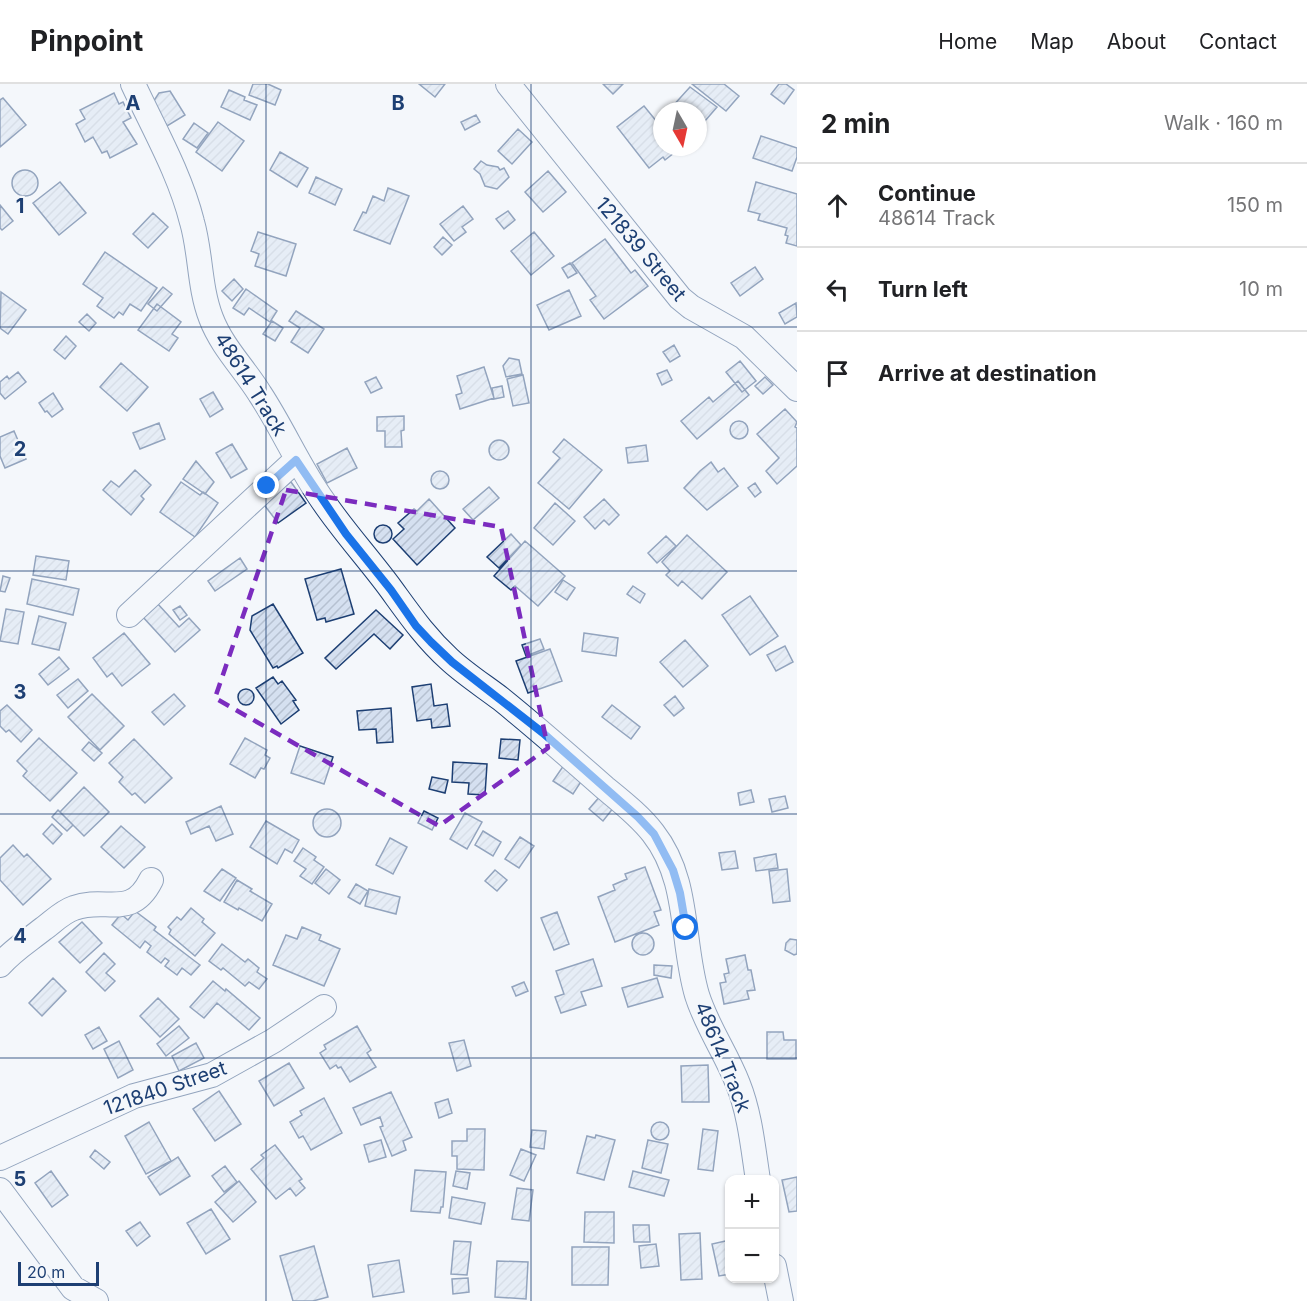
<!DOCTYPE html>
<html lang="en">
<head>
<meta charset="utf-8">
<style>
  :root { --surface:#fff; --page:#f2f2f2; --text:#202124; --muted:#757577; --line:#e0e0e0 }
  body { margin:0; font-family:Inter,sans-serif; background:var(--page); color:var(--text) }
  .controls { position:absolute; right:18px; bottom:18px; display:grid; overflow:hidden; border-radius:12px; box-shadow:0 2px 4px #0004 }
  .controls button { width:54px; height:54px; display:grid; place-items:center; padding:0; border:0; border-bottom:2px solid var(--line); background:var(--surface); color:var(--text); font:30px sans-serif }
  .compass { position:absolute; left:653px; top:18px; width:54px; height:54px; border-radius:50%; background:var(--surface); box-shadow:0 2px 4px #0004; rotate:171deg }
  .scale { position:absolute; left:18px; bottom:15px; width:81px; box-sizing:border-box; padding-left:6px; border:3px solid #1d3f73; border-top:0; font-size:16px; line-height:21px; white-space:nowrap; color:#1d3f73; -webkit-text-stroke:4px #f4f7fb; paint-order:stroke }
  .stop { position:absolute; width:18px; height:18px; margin:-14px; border:4px solid #1a73e8; border-radius:50%; background:#fff }
  .stop.end { background:#1a73e8; border-color:#fff; box-shadow:0 2px 6px #0008 }
  .list { margin:0; padding:0; list-style:none }
  h2 { display:flex; justify-content:space-between; align-items:center; height:78px; margin:0; padding:0 24px; font-size:26px }
  h2 small { font-size:20px; font-weight:400; color:var(--muted) }
  .list li { display:grid; grid-template-columns:39px 1fr auto; gap:18px; align-items:center; box-sizing:border-box; height:84px; padding:0 24px; border-top:2px solid var(--line) }
  .list b { display:block; font-size:22px; white-space:nowrap }
  .list p { margin:0; font-size:20px; white-space:nowrap; color:var(--muted) }
  .list em { font-size:20px; font-style:normal; color:var(--muted) }
  .icon { flex:none; width:33px; height:33px; fill:none; stroke:currentColor; stroke-width:2; stroke-linecap:round; stroke-linejoin:round }
  .map { position:relative; flex:none; width:797px; height:1217px; overflow:hidden }
  header { display:flex; align-items:center; gap:36px; box-sizing:border-box; height:84px; padding:0 30px; background:var(--surface); border-bottom:2px solid var(--line) }
  header strong { font-size:28px }
  nav { display:flex; gap:33px; margin-inline-start:auto; font-size:21px }
  main { display:flex }
  aside { flex:1; background:var(--surface) }
  .map>svg:first-child { display:block }
  .building { fill:url(#building-hatch); stroke:#1d3f73; stroke-width:1.5 }
  .lines { fill:none; stroke-linecap:round; stroke-linejoin:round }
  .minor-casing { stroke:#1d3f73; stroke-width:26 }
  .minor { stroke:#f4f7fb; stroke-width:24 }
  .route { stroke:#1a73e8; stroke-width:8 }
  .marked { fill:none; stroke:#7b2cbf; stroke-width:4.5; stroke-dasharray:12 8; stroke-linejoin:round }
  .grid { fill:none; stroke:#1d3f73; stroke-width:1.5; stroke-opacity:0.55 }
  .labels { text-anchor:middle; dominant-baseline:central; stroke-width:4.5; stroke-linejoin:round; paint-order:stroke }
  .street-label { font-size:20px; fill:#1d3f73; stroke:#f4f7fb }
  .grid-label { font-size:20px; text-anchor:middle; font-weight:bold; fill:#1d3f73; stroke:#f4f7fb; stroke-width:4.5; stroke-linejoin:round; paint-order:stroke }
</style>
</head>
<body>
<header>
<strong>Pinpoint</strong>
<nav><a>Home</a><a>Map</a><a>About</a><a>Contact</a></nav>
</header>
<main>
<div class="map">
<svg width="797" height="1217" viewBox="0 0 797 1217">
  <defs>
    <pattern id="building-hatch" width="6" height="6" patternUnits="userSpaceOnUse" patternTransform="scale(1.5)"><rect width="6" height="6" fill="#d5e0f0"/><path d="M-1 1l2-2M0 6l6-6M5 7l2-2" fill="none" stroke="#b6c1d1"/></pattern>
  </defs>
  <rect width="100%" height="100%" fill="#f4f7fb"/>
  <path class="building" d="M253 0H268L281 6 275 21 249 11Z
    M419 0H445L435 13Z
    M603 0H623L613 10Z
    M692 0H724L739 12 726 27Z
    M779 0H786L794 6 784 20 771 10Z
    M690 3 717 23 698 45V27H673L670 25Z
    M229 6 245 13 244 16 257 21 250 36 221 23Z
    M170 7 185 31 167 42 153 18 159 9Z
    M114 9 119 20 123 18 131 34 123 38 137 60 110 74 107 67 102 69 93 53 85 58 76 40 85 35 80 26Z
    M3 14 26 41 0 63V16Z
    M644 22 662 44V63H678L679 65 665 76 663 73 649 84 617 43Z
    M476 31 480 38 465 46 461 38Z
    M218 38 244 57 222 87 196 68Z
    M194 39 208 49 197 64 183 55Z
    M518 45 532 58 512 80 498 67Z
    M761 52 797 64V73L792 87 753 74Z
    M280 68 308 84 297 103 270 86Z
    M481 77 487 81 498 83 500 86 504 84 509 93 497 105 485 102 480 90 474 85Z
    M12 99a13 13 0 1 1 26 0a13 13 0 1 1-26 0Z
    M548 87 566 108 543 128 525 108Z
    M316 93 342 105 335 121 309 109Z
    M60 98 86 129 59 151 33 119Z
    M756 98 797 110V162L786 159 788 152 785 151 787 144 758 136 760 130 748 127Z
    M388 104 409 112 390 160 354 146 363 128 366 129 373 112 384 117Z
    M0 121 13 137 2 146 0 144Z
    M463 122 473 135 462 143 466 148 454 157 440 140Z
    M508 127 515 136 504 145 496 135Z
    M153 129 168 143 148 164 133 150Z
    M258 148 296 160 286 192 255 182 259 170 251 167Z
    M534 148 554 172 531 191 511 167Z
    M443 153 452 161 442 171 434 163Z
    M605 155 631 189 635 186 648 202 604 235 590 216 596 212 572 179Z
    M105 168 157 204 141 227 130 220 123 231 119 228 114 234 97 222 103 214 83 200Z
    M570 179 577 189 568 194 562 184Z
    M755 183 763 195 740 212 731 199Z
    M234 195 243 205 232 217 222 207Z
    M163 203 172 210 157 227 148 220Z
    M246 205 277 227 270 238 249 224 244 231 233 224Z
    M569 206 581 232 549 246 537 221Z
    M1 208 26 226 8 250 0 244Z
    M796 219 797 233 785 240 779 229Z
    M157 220 181 238 172 250 178 254 169 267 138 246Z
    M296 227 324 245 308 269 291 258 300 244 289 237Z
    M87 230 96 239 89 247 79 238Z
    M272 237 283 244 275 257 263 250Z
    M66 252 76 262 65 275 54 266Z
    M674 261 680 272 670 278 663 268Z
    M509 274 519 276 522 290 506 293 503 282Z
    M740 277 756 297 742 308 726 288Z
    M121 279 148 303 127 327 100 303Z
    M484 283 494 314 460 325 456 311 462 309 457 292Z
    M667 286 672 296 662 301 657 290Z
    M18 288 26 298 5 315 0 309V298L7 292 9 295Z
    M523 291 529 319 513 322 507 295Z
    M376 293 382 304 371 309 365 298Z
    M765 293 773 301 763 310 755 302Z
    M738 297 749 311 697 355 681 337 709 313 713 318Z
    M502 302 504 313 494 315 492 304Z
    M213 308 223 325 210 333 200 315Z
    M53 309 63 325 52 333 47 327 45 328 39 319Z
    M785 325 797 338 795 343 797 344V382L777 400 766 387 779 374 757 350Z
    M404 332V346L401 347 402 363H385V347H377V333Z
    M730 346a9 9 0 1 1 18 0a9 9 0 1 1-18 0Z
    M159 339 165 355 140 365 133 349Z
    M14 347 26 375 5 384 0 372V353Z
    M564 355 602 386 569 425 538 399 560 374 553 368Z
    M489 366a10 10 0 1 1 20 0a10 10 0 1 1-20 0Z
    M232 360 247 385 231 394 216 369Z
    M646 361 648 377 628 379 626 364Z
    M347 364 357 384 327 399 317 380Z
    M196 377 214 398 205 410 183 395Z
    M711 378 718 388 724 384 738 402 707 426 684 404 700 387Z
    M135 386 151 401 141 412 144 415 131 431 103 406 111 397 119 403Z
    M431 396a9 9 0 1 1 18 0a9 9 0 1 1-18 0Z
    M181 398 200 411 203 408 218 419 195 453 160 428Z
    M291 398 306 419 278 439 262 418Z
    M755 399 761 408 755 413 748 404Z
    M489 403 499 414 473 436 463 425Z
    M429 415 455 444 417 481 393 455 404 445 398 439 414 425 417 427Z
    M604 415 619 431 609 441 604 436 595 445 584 433Z
    M555 419 575 437 553 461 534 444Z
    M374 450a9 9 0 1 1 18 0a9 9 0 1 1-18 0Z
    M511 450 521 461 499 484 487 473Z
    M687 451 727 488 702 515 682 497 678 502 666 491 670 487 662 478Z
    M666 452 676 462 657 479 648 469Z
    M525 457 565 492 538 522 515 502 511 506 494 492Z
    M36 472 69 477 66 496 33 491Z
    M240 474 247 485 215 507 208 497Z
    M341 485 354 530 326 538 325 534 317 536 305 495Z
    M3 492 10 494 5 508 0 507Z
    M32 495 79 505 73 531 27 520Z
    M563 496 575 504 567 516 555 508Z
    M633 502 645 510 640 519 627 510Z
    M750 512 778 552 750 571 722 531Z
    M157 519 179 543 189 534 200 546 175 568 142 532Z
    M273 520 303 569 278 584 277 582 273 584 250 546 252 532Z
    M180 522 187 531 180 536 173 526Z
    M6 525 24 528 18 560 0 557Z
    M376 526 403 551 390 565 374 550 336 585 325 574Z
    M39 532 66 539 59 566 32 560Z
    M124 549 150 580 122 602 112 589 107 593 93 574Z
    M584 549 618 554 616 572 582 567Z
    M540 555 544 565 526 572 522 561Z
    M685 556 708 582 683 603 660 578Z
    M785 562 793 578 776 587 767 571Z
    M550 565 562 597 528 609 516 577Z
    M59 573 69 585 48 601 39 590Z
    M273 593 278 600 282 597 296 616 293 617 299 626 281 640 256 604Z
    M78 595 88 607 68 624 57 611Z
    M431 600 434 622 447 620 450 642 432 644 431 635 417 637 412 603Z
    M238 613a8 8 0 1 1 16 0a8 8 0 1 1-16 0Z
    M92 610 124 642 100 666 68 633Z
    M174 610 185 622 164 641 152 628Z
    M675 612 684 624 674 632 664 621Z
    M7 621 32 646 21 658 9 646 6 648 0 642V627Z
    M612 621 640 643 631 655 602 633Z
    M391 624 393 658 377 659 376 645 359 646 357 627Z
    M39 654 77 689 50 717 23 692 27 687 17 677Z
    M245 654 267 666 265 671 270 674 264 685 261 684 255 694 230 680Z
    M134 655 172 694 145 719 135 709 132 711 119 698 123 693 109 679Z
    M501 655 520 656 518 676 499 674Z
    M89 658 102 669 94 677 82 666Z
    M300 662 333 673 324 700 291 689Z
    M453 678 487 680 485 711 468 710 469 699 452 698Z
    M564 681 584 693 573 710 553 697Z
    M432 693 448 696 445 709 429 705Z
    M84 703 109 728 84 752 60 728Z
    M751 706 754 718 740 721 738 709Z
    M601 711 614 723 603 737 589 725Z
    M785 712 788 724 772 728 769 715Z
    M221 722 233 750 216 757 209 742 191 750 186 738Z
    M313 739a14 14 0 1 1 28 0a14 14 0 1 1-28 0Z
    M58 726 73 741 67 747 52 733Z
    M424 727 438 734 432 746 418 739Z
    M465 729 482 738 467 765 450 755Z
    M266 737 299 756 292 769 285 765 277 780 250 763Z
    M52 740 62 750 53 760 43 750Z
    M121 742 145 763 124 784 101 763Z
    M483 747 501 758 493 772 475 761Z
    M520 753 534 762 519 784 505 775Z
    M390 754 407 763 393 790 376 781Z
    M13 761 24 773 27 770 51 795 23 821 0 796V774Z
    M303 764 316 773 314 776 324 783 312 800 300 792 306 785 294 777Z
    M735 767 738 784 722 786 719 769Z
    M776 770 778 784 756 787 754 774Z
    M645 783 661 826 654 828 659 841 615 858 598 813 615 806 613 801 627 795 625 790Z
    M222 785 236 794 220 817 204 807Z
    M326 785 340 796 329 810 315 799Z
    M787 785 790 817 773 819 769 787Z
    M495 786 507 796 497 807 485 797Z
    M237 796 252 805 250 807 272 820 262 837 239 824 238 826 224 818Z
    M356 800 368 807 360 820 348 813Z
    M369 805 400 813 396 830 365 822Z
    M191 824 204 835 202 838 215 849 195 872 169 850 171 846 168 843 177 833 181 836Z
    M135 827 156 843 154 846 200 881 191 891 182 884 177 891 165 882 169 877 165 874 161 879 147 868 151 862 145 857 140 864 112 841 121 830 128 836Z
    M557 828 569 860 554 866 541 834Z
    M82 838 102 859 80 879 59 858Z
    M302 843 321 851 319 856 340 865 324 902 273 881 286 851 297 855Z
    M632 860a11 11 0 1 1 22 0a11 11 0 1 1-22 0Z
    M790 855 797 856V870L794 871 785 866 786 859Z
    M222 860 245 878 248 875 259 884 257 888 267 895 259 905 249 898 245 902 223 884 221 886 209 877Z
    M104 869 115 880 106 889 115 897 105 907 86 888Z
    M745 871 748 886H751L755 906 747 907 749 915 724 920 720 899 726 898 724 890 729 889 726 875Z
    M593 875 602 902 581 908 586 921 561 929 555 913 564 910 556 887Z
    M654 881 672 882 671 894 654 891Z
    M53 894 66 907 42 932 29 919Z
    M657 894 663 913 628 923 622 904Z
    M213 897 225 907 226 905 260 934 249 946 217 919 204 934 190 923Z
    M524 898 528 907 516 912 512 903Z
    M158 914 179 935 160 953 140 932Z
    M179 942 189 954 166 972 157 960Z
    M357 942 371 966 367 969 376 983 350 998 341 983 338 984 336 981 330 985 320 969 326 965 324 961Z
    M99 943 107 957 93 965 85 951Z
    M767 948H783L784 956H796V975H767Z
    M464 956 471 982 457 987 449 959Z
    M119 957 133 986 118 994 104 965Z
    M196 959 204 974 179 987 172 972Z
    M289 979 304 1004 274 1022 259 997Z
    M708 981 709 1018H682L681 982Z
    M219 1007 241 1040 215 1057 193 1025Z
    M391 1008 412 1053 403 1057 406 1066 392 1072 380 1043 383 1042 380 1033 361 1041 353 1024Z
    M324 1014 342 1049 311 1066 303 1052 299 1054 290 1038 302 1031 300 1027Z
    M448 1015 452 1029 439 1034 435 1019Z
    M651 1047a9 9 0 1 1 18 0a9 9 0 1 1-18 0Z
    M149 1038 171 1077 146 1090 125 1052Z
    M467 1045H485L484 1086 457 1085V1072H452V1057H467Z
    M703 1045 718 1047 713 1087 698 1085Z
    M532 1046 546 1047 544 1065 530 1063Z
    M596 1051 615 1056 604 1096 577 1089 587 1052 595 1054Z
    M381 1056 386 1073 369 1078 364 1061Z
    M648 1056 668 1060 661 1089 642 1084Z
    M275 1061 302 1095 299 1097 305 1104 296 1112 290 1104 276 1115 251 1085 264 1074 261 1071Z
    M521 1065 536 1071 524 1097 510 1091Z
    M95 1066 110 1078 104 1085 90 1073Z
    M178 1073 190 1092 160 1111 148 1093Z
    M225 1082 237 1098 224 1108 212 1092Z
    M415 1086 446 1088 443 1123H441L440 1129 411 1127Z
    M51 1087 68 1111 52 1123 35 1099Z
    M456 1087 470 1089 467 1105 453 1102Z
    M633 1087 669 1096 664 1112 629 1103Z
    M797 1093V1127L789 1128 782 1096Z
    M239 1097 256 1118 233 1138 215 1118Z
    M517 1104 533 1106 529 1137 512 1135Z
    M452 1113 485 1119 481 1140 449 1134Z
    M211 1125 230 1155 206 1170 187 1139Z
    M585 1128H614V1159L584 1158Z
    M140 1138 150 1152 137 1162 126 1147Z
    M633 1141H649L650 1158H634Z
    M700 1149 702 1195 681 1196 679 1150Z
    M730 1156V1190L719 1192 712 1160Z
    M454 1157 471 1158 467 1191 451 1190Z
    M656 1160 659 1182 641 1184 639 1162Z
    M314 1162 328 1213 313 1217H293L280 1172Z
    M572 1163H609L608 1201H572Z
    M399 1176 404 1208 373 1213 368 1181Z
    M497 1177 528 1178 526 1215 495 1213Z
    M468 1194 469 1208 453 1210 452 1195Z"/>
  <g class="lines">
    <defs>
      <path id="minor" d="M133 0C154 45 180 90 192 138 201 169 199 203 211 234 222 263 244 284 260 310 283 345 299 383 323 417 344 448 369 475 391 505 410 531 425 553 449 575 465 590 484 602 501 615 537 644 571 674 605 704 622 718 640 732 653 749 690 796 681 857 697 911 707 943 726 969 738 1000 750 1030 753 1064 758 1096
        M508 0 680 214 691 223 744 253 797 305
        M129 531 296 376
        M0 881C13 866 28 857 43 845 53 838 62 828 74 824 106 812 131 836 151 796
        M0 1074 134 1012 212 991 273 957 324 923
        M0 1106 73 1204 96 1217
        M774 1182 781 1217"/>
    </defs>
    <use href="#minor" class="minor-casing"/>
    <use href="#minor" class="minor"/>
  </g>
  <g class="lines">
    <path class="route" d="M267 402 296 376 346 450 391 506 416 542 431 558 452 578 543 649 638 733 654 750 673 786 680 809 686 844"/>
  </g>
  <path d="M0 0H797V1217H0ZM286 406 501 443 548 664 439 742 215 614Z" fill="#f4f7fb" fill-opacity=".55" fill-rule="evenodd"/>
  <path class="marked" d="M286 406 501 443 548 664 439 742 215 614Z"/>
  <path class="grid" d="M266 0V1217M531 0V1217M0 243H797M0 487H797M0 730H797M0 974H797"/>
  <g class="labels">
    <g class="street-label">
      <text transform="translate(641 165) rotate(50)">121839 Street</text>
      <text transform="translate(251 300) rotate(58)">48614 Track</text>
      <text transform="translate(723 973) rotate(68)">48614 Track</text>
      <text transform="translate(165 1004) rotate(-19)">121840 Street</text>
    </g>
  </g>
  <g class="grid-label">
    <text x="133" y="26">A</text>
    <text x="398" y="26">B</text>
    <text x="20" y="129">1</text>
    <text x="20" y="372">2</text>
    <text x="20" y="615">3</text>
    <text x="20" y="859">4</text>
    <text x="20" y="1102">5</text>
  </g>
</svg>
<div class="controls">
<button>+</button>
<button>−</button>
</div>
<svg class="compass" viewBox="-18 -18 36 36"><path d="M0-13l5 13h-10z" fill="#e53935"/><path d="M0 13l5-13h-10z" fill="#757577"/></svg>
<div class="scale">20 m</div>
<div class="stop" style="left:686px;top:844px"></div>
<div class="stop end" style="left:267px;top:402px"></div>
</div>
<aside>
<h2>2 min<small>Walk · 160 m</small></h2>
<ul class="list">
<li><svg class="icon" aria-label="ahead" viewBox="0 0 24 24"><path d="M12 20V5M6 11l6-6 6 6"/></svg><div><b>Continue</b><p>48614 Track</p></div><em>150 m</em></li>
<li><svg class="icon" aria-label="left" viewBox="0 0 24 24"><path d="M17 20v-9H6M10 6l-5 5 5 5"/></svg><div><b>Turn left</b></div><em>10 m</em></li>
<li><svg class="icon" aria-label="arrive" viewBox="0 0 24 24"><path d="M6 21V4h12l-3 4 3 4H6"/></svg><div><b>Arrive at destination</b></div></li>
</ul>
</aside>
</main>
</body>
</html>
